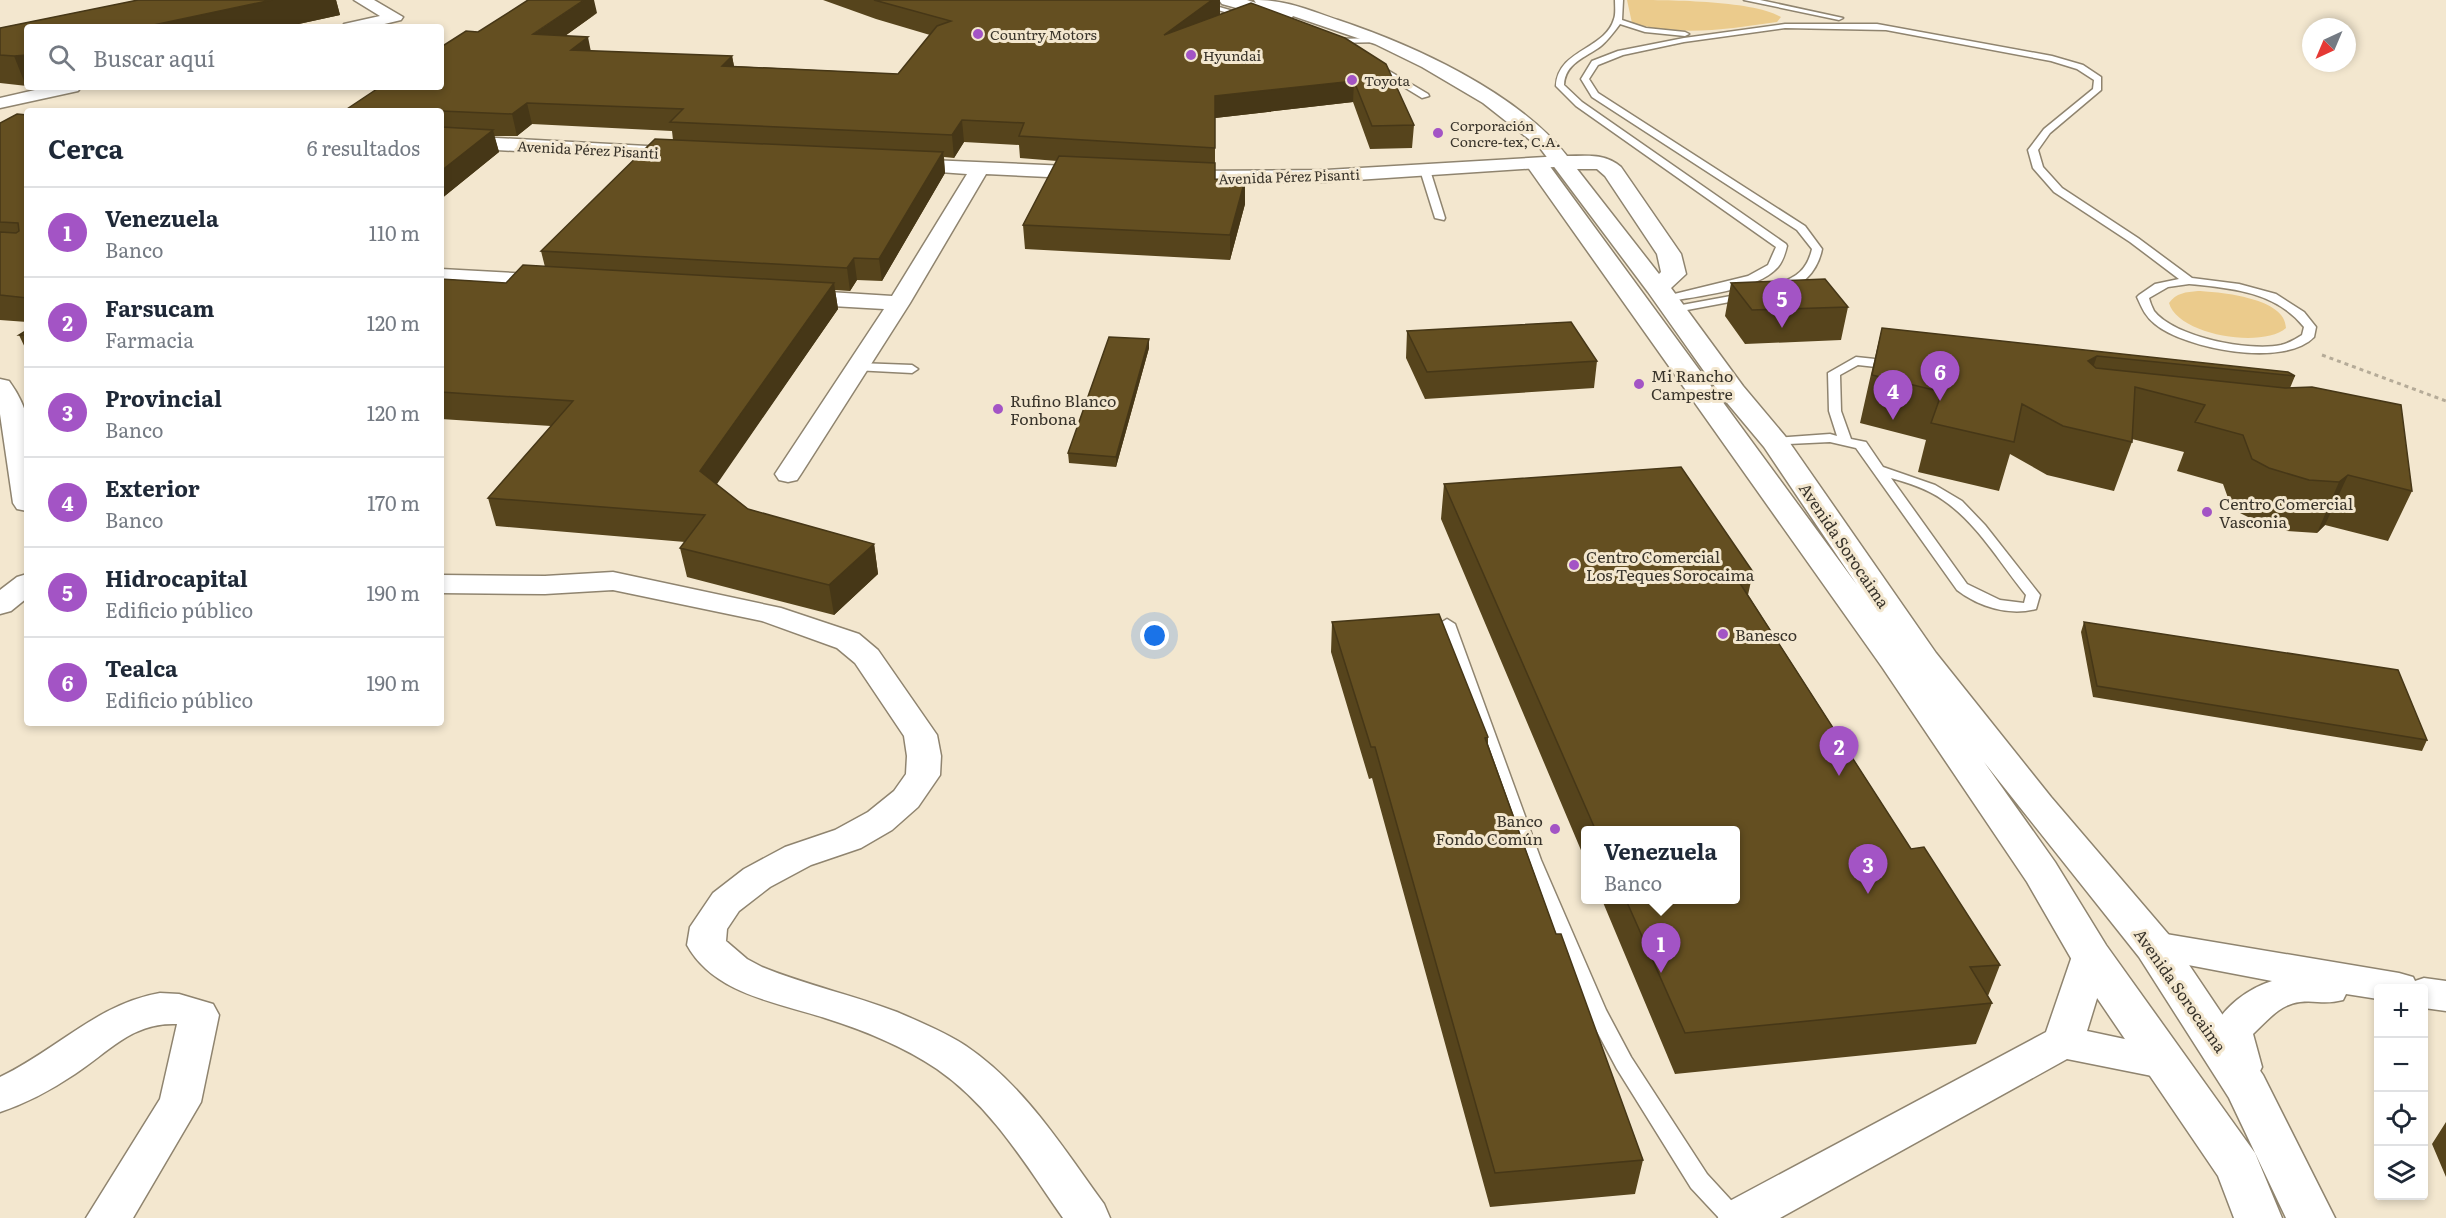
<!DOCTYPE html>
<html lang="es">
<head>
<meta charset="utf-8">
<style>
  :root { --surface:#fff; --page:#f2f2f3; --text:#1f2937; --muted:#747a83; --line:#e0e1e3; --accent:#a354c5 }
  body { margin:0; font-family:Literata,serif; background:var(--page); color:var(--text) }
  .controls { position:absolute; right:18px; bottom:18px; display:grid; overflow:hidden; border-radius:6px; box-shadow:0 3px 9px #0003 }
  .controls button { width:54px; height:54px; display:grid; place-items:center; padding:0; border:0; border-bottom:2px solid var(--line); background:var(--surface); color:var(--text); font:30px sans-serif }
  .compass { position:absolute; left:2302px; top:18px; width:54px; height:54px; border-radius:50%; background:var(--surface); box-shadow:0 3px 9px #0003; rotate:224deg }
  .you { position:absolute; left:1155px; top:636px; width:21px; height:21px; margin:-15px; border:4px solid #fff; border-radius:50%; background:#1a73e8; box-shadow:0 0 0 9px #1a73e833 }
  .badge { display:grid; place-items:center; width:39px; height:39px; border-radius:50%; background:var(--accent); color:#fff; font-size:20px; font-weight:700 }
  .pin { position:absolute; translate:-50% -50px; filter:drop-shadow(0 2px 3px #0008) }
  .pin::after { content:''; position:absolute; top:32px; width:21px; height:18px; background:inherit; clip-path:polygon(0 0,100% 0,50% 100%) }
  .popup { position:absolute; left:1581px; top:826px; width:159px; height:78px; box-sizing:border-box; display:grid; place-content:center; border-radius:6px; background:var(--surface); filter:drop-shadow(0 2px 4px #0005); font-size:20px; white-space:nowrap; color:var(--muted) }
  .popup b { font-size:22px; color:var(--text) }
  .popup::after { content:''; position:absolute; left:50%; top:100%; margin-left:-12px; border:12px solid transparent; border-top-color:var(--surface) }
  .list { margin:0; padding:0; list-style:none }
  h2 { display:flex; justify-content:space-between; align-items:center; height:78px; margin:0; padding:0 24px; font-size:26px }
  h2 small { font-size:20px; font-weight:400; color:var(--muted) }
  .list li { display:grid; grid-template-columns:39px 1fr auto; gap:18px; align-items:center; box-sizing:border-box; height:90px; padding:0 24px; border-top:2px solid var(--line) }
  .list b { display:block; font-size:22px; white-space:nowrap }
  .list p { margin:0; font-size:20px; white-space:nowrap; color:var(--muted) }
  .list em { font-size:20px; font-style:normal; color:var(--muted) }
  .icon { flex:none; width:33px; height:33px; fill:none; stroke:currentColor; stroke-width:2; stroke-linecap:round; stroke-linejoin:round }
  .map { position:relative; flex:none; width:2446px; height:1218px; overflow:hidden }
  .search { position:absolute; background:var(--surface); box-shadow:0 3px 9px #0003; left:24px; top:24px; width:420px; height:66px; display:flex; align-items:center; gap:15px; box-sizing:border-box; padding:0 21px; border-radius:6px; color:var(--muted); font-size:22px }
  .panel { position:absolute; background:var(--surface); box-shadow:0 3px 9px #0003; left:24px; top:108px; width:420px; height:618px; border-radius:6px }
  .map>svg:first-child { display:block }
  .green { fill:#ebcb8c }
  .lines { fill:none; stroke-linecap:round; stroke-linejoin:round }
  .lane-casing { stroke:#8f846f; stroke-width:3 }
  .street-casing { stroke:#8f846f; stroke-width:3 }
  .primary-casing { stroke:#8f846f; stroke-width:3 }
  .path { stroke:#b5ab98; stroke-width:3; stroke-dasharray:4 4; stroke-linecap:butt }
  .lane { fill:#fff; fill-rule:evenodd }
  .street { fill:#fff; fill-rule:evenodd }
  .primary { fill:#fff; fill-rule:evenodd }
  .wall { fill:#56441c }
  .shaded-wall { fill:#463717 }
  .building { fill:#644f21; stroke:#463717; stroke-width:1.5 }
  .poi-dot { fill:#a354c5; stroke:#f3e7cf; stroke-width:2 }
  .labels { text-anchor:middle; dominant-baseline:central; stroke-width:6; stroke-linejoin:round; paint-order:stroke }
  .far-poi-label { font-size:14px; fill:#38332a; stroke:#f3e7cf; text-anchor:start }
  .far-street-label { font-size:14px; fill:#38332a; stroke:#f3e7cf }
  .poi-label { font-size:16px; fill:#38332a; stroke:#f3e7cf; text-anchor:start }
  .street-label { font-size:16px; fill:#38332a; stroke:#f3e7cf }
</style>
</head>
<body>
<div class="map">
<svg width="2446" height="1218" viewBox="0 0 2446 1218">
  <rect width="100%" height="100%" fill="#f3e7cf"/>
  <path class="green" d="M1627 0C1666 0 1752 0 1781 17L1777 22C1728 29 1681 37 1632 23Z
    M2198 291C2221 292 2286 298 2286 328 2262 349 2178 335 2169 303 2176 293 2186 292 2198 291Z"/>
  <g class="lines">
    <defs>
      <path id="lane" d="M1182 0H1195L1254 17 1250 19Z
        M1615 0H1623L1622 20 1646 28 1685 32 1689 34 1685 36 1645 32 1620 24C1614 32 1608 40 1601 46 1585 58 1565 63 1564 85L1582 102 1786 244 1787 246C1785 254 1783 261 1778 267 1757 291 1696 296 1666 302L1660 299 1662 297 1748 276 1768 265 1776 247 1576 106 1556 86C1558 49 1605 50 1614 19 1616 14 1615 6 1615 0Z
        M1744 0H1760L1843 18 1839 20Z
        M1785 24H1877L2052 56 2083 65 2101 77V90L2050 133 2038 150 2043 167 2062 188 2138 238 2192 278 2239 284 2276 294 2304 312 2316 327 2314 337C2284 368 2185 349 2155 324 2145 316 2142 308 2137 297L2139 295 2155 284 2179 279 2130 242 2054 192 2033 168 2028 150 2044 129 2093 89 2094 80 2077 69 2051 61 1886 30 1785 28 1684 42 1623 55 1598 65 1589 79 1598 93 1805 226 1822 249C1818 270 1801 292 1777 288V284C1797 277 1807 270 1812 249L1797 230 1592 97 1581 79 1592 61 1618 51 1684 38ZM2189 284C2232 288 2276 292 2304 327L2302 335C2296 339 2289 343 2281 345 2250 352 2174 337 2154 311 2152 307 2150 302 2149 298L2168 287Z
        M1381 38H1384V42L1334 43 1330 41 1334 39Z
        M1374 62 1428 94 1429 96 1422 98 1371 67 1370 65Z
        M1422 168 1430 170 1445 218 1444 220 1435 218 1420 170Z
        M1747 293 1751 294V298L1671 313 1665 310 1671 307Z
        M1856 357 1894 361 1900 365 1894 369 1858 365 1840 375 1841 411 1851 439 1866 442 1883 467 1935 485 1962 501 1985 525 2040 595 2036 609C2009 616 1979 607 1957 590L1856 448 1830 442 1770 445 1768 442 1775 438 1830 434 1837 436 1829 411 1828 373ZM1891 478C1909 483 1928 489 1943 500 1977 523 2000 563 2026 595L2024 603 2000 600 1967 584Z
        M858 363 912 365 918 369 912 373 854 370V364Z
        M1447 619 1455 624 1541 860 1606 1010 1631 1057 1707 1174 1741 1211 1744 1218H1719L1691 1188 1617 1069 1586 1011 1523 860 1439 624Z"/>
      <path id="street" d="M354 0H374L403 17 401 20 372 27H342L344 24 380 16Z
        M48 87H81L78 91 0 108V98Z
        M441 135 684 148 691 150 694 154 691 158 684 160 441 147Z
        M1562 156 1569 158 1572 162 1569 166 1326 182 1184 183 1177 181 1174 177 1177 173 1184 171 1326 170Z
        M905 159 1091 167 1098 169 1101 173 1098 177 1091 179 986 174 910 303 801 474 797 480 788 482 779 480 775 474 884 309 797 304 789 302 786 297 789 292 797 290 892 296 967 174 898 169 895 165 898 161Z
        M441 269 549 275 557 277 560 282 557 287 549 289 441 283Z
        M0 379 9 381C17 392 25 406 27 420 31 448 27 483 27 511L17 509 13 503 0 414Z
        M613 572 781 608 859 634 878 650 937 735 941 756 940 775 918 807 892 830 861 848 811 865 770 887 739 911 727 929 726 941 747 959 762 967C806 985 853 995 897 1012 920 1022 945 1032 966 1046 1025 1086 1063 1148 1104 1204L1110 1218H1063C1026 1165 991 1106 937 1069 903 1046 863 1030 825 1018 776 1002 714 994 687 945L690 927 713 893 744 869 785 847 835 830 868 812 894 791 906 774 907 756 904 736 855 663 837 648 762 621 613 590 545 594 441 593V575L545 576Z
        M27 574V598L11 611 0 614V590L17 577Z
        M2154 932 2399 973 2413 977 2415 981 2424 978 2446 981V1011L2424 1008V988H2378V999L2346 994 2343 1000C2324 1005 2317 1000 2300 1002 2280 1004 2267 1021 2253 1034L2262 1067 2256 1079 2242 1083 2228 1079 2222 1067 2212 1030C2225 1006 2247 989 2272 981L2141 956 2135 946 2141 936Z
        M2091 942 2105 946 2110 956 2087 1031 2181 1051 2187 1063 2181 1075 2167 1079 2067 1059 1780 1218H1718L1724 1204 2046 1032 2072 956 2077 946Z
        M160 993 179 994 213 1004 219 1015 201 1102 133 1218H86L160 1099 177 1024C132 1022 110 1051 75 1074 51 1090 27 1103 0 1112V1077C57 1050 97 1004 160 993Z"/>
      <path id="primary" d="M1219 0H1247L1256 3 1254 0C1287 0 1308 10 1338 20 1413 45 1517 92 1567 156 1587 156 1605 153 1621 167L1681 254 1686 274 1671 288 1743 386 1785 436 1936 653 2051 797 2169 935 2263 1075 2335 1218H2286L2229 1098 2139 957 1984 762 2055 862 2106 945 2255 1153 2282 1218H2234L2218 1176 2076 967 2027 882 1882 667 1527 166 1530 161 1538 160 1546 161 1857 585 1764 447 1723 398 1648 292 1540 148 1483 103 1422 67 1375 44 1293 16 1290 20 1284 21 1222 4ZM1577 169H1597L1605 176 1657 254 1661 272 1659 274Z"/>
    </defs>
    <use href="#lane" class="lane-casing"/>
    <use href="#street" class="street-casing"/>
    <use href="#primary" class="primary-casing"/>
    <path class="path" d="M2322 355 2446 401"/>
    <use href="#lane" class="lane"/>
    <use href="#street" class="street"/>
    <use href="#primary" class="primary"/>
  </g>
  <path class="wall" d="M138 0H336L340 15 285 27H27V86L0 83V28Z
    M823 0H1220V14L1216 16 1251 3 1414 125 1412 148 1370 149 1353 102 1215 118V179L1245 204 1230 260 1025 249 1023 225 1057 161 1020 158 1019 145 964 142 954 158 944 157 945 173 882 281 857 280 850 291 835 290 838 309 716 484 748 509 874 544 878 574 834 615 687 577 680 548 685 542 496 526 488 498 551 426 441 419V279L506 283 545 267 541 251 673 140 672 131 532 124 517 136H494L499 152 441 199V111L597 13 565 36 591 51 732 56 734 66 898 74 930 35 876 19Z
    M27 115V322L0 320V123Z
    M1731 283 1848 307 1841 340 1745 344 1725 316Z
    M1882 328 2295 376 2290 388 2412 491 2388 541 2325 525 2317 533 2287 531 2248 517 2232 509 2223 484 2177 471 2184 452 2132 439V442L2114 491 2047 475 2010 454 1999 491 1918 472 1926 440 1860 423 1871 374Z
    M27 330V352L19 335Z
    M1407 331 1597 361 1594 388 1425 399 1406 358Z
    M1149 339V348L1116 467 1069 463 1068 453Z
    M1444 484 1753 572 1748 595 1911 849 2000 965 1988 996 1992 1003 1976 1044 1675 1074 1602 900H1736V831H1586V862L1441 519Z
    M1332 622 1488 737V744L1556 934 1643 1160 1635 1194 1490 1207 1372 778 1369 779 1331 652Z
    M2084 622 2427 740 2422 751 2093 697 2081 632Z
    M2446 1122V1177L2432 1144Z"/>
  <path class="shaded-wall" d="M272 0H336L340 15 285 27H149V26Z
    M584 0H594L597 13 538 55 533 34Z
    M1212 0H1220V14L1165 55 1164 35Z
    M588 37 592 57 571 50Z
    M27 55V86H26L14 56Z
    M732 56 736 77 722 66Z
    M1354 81 1353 102 1215 118V170V96Z
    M527 103 532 124 517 136 512 114Z
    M962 120 964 142 954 158 952 135Z
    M493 130 499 152 441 199V171Z
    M943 152 945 173 882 281 879 259Z
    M1245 180V204L1230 260V235Z
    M854 258 857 280 850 291 847 268Z
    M834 283 838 309 706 500 700 471Z
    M1149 339V348L1116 467V457Z
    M2097 356 2081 403 2088 361Z
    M2348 475 2325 525 2317 533 2339 482Z
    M874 544 878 574 834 615 829 585Z"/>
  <path class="building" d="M138 0H272L149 26 150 27H27V55L14 56 0 55V28Z
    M528 0H584L533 34 588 37 571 50 732 56 722 66 898 74 937 26 951 21 874 0H1212L1164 35 1251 3 1345 38 1386 64 1414 125 1372 126 1354 81 1215 96V148L1019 136 1024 123 962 120 952 135 670 122 683 109 527 103 512 114 441 111H344L380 87H441V47L466 31 478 32Z
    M17 114 27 115V298L0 295V232L16 233 19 231 18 223 0 222V123Z
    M441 127 493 130 441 171Z
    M655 139 943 152 879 259 854 258 847 268 541 251Z
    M1059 156 1215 163V179L1245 180 1230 235 1023 225Z
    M523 265 834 283 700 471 748 509 874 544 829 585 680 548 705 515 488 498 573 401 441 392V279L506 283Z
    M1825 279 1848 307 1752 310 1731 283Z
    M1571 322 1597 361 1427 372 1407 331Z
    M1882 328 2288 372 2295 376 2097 356 2088 361 2096 368 2285 388 2312 387 2401 405 2412 491 2348 475 2339 482 2309 480 2269 468 2252 459 2243 435 2195 422 2205 405 2135 387 2132 442 2063 426 2022 404 2014 442 1931 423 1942 392 1872 375Z
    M27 330V335H19Z
    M1109 337 1149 339 1116 457 1068 453Z
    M1681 467 1753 572 1734 574 1911 849 1924 847 2000 965 1970 967 1992 1003 1685 1033 1626 900H1736V831H1596L1444 484Z
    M1439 614 1488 737 1485 738 1556 934H1561L1643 1160 1495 1173 1375 747H1371L1332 622Z
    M2084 622 2398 670 2427 740 2097 686Z"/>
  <g class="poi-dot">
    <circle cx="978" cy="34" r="6"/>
    <circle cx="1191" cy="55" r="6"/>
    <circle cx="1352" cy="80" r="6"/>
    <circle cx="1438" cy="133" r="6"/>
    <circle cx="1639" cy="384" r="6"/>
    <circle cx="998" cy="409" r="6"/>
    <circle cx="2207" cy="512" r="6"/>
    <circle cx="1574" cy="565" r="6"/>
    <circle cx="1723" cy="634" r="6"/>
    <circle cx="1555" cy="829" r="6"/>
  </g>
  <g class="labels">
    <g class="far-poi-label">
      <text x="990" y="34">Country Motors</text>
      <text x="1203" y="55">Hyundai</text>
      <text x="1364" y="80">Toyota</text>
      <text x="1450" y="125">Corporación<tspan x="1450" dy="16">Concre-tex, C.A.</tspan></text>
    </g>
    <g class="far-street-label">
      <text transform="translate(588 149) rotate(3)">Avenida Pérez Pisanti</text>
      <text transform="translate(1289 176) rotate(-2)">Avenida Pérez Pisanti</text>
    </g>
    <g class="poi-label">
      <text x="1651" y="375">Mi Rancho<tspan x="1651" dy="18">Campestre</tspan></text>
      <text x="1010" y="400">Rufino Blanco<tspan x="1010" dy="18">Fonbona</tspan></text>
      <text x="2219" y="503">Centro Comercial<tspan x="2219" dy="18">Vasconia</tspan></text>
      <text x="1586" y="556">Centro Comercial<tspan x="1586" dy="18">Los Teques Sorocaima</tspan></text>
      <text x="1735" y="634">Banesco</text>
      <text x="1543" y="820" text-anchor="end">Banco<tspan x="1543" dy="18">Fondo Común</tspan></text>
    </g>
    <g class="street-label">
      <text transform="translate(1845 545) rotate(56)">Avenida Sorocaima</text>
      <text transform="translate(2181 990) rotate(55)">Avenida Sorocaima</text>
    </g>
  </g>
</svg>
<div class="controls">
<button>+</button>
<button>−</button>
<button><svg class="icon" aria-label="locate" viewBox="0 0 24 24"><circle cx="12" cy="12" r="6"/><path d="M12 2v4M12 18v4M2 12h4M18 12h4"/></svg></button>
<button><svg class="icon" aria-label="layers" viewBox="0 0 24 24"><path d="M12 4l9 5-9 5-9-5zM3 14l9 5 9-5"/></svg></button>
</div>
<svg class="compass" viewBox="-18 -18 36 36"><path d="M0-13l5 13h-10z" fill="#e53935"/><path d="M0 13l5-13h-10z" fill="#747a83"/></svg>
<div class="you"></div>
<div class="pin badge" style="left:1661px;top:973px">1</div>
<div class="popup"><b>Venezuela</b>Banco</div>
<div class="pin badge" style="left:1839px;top:776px">2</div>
<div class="pin badge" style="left:1868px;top:894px">3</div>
<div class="pin badge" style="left:1893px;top:420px">4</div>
<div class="pin badge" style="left:1782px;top:328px">5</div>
<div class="pin badge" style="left:1940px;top:401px">6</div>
<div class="search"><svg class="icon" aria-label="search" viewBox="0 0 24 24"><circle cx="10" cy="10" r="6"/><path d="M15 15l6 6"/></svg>Buscar aquí</div>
<section class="panel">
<h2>Cerca<small>6 resultados</small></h2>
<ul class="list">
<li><span class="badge">1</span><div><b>Venezuela</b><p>Banco</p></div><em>110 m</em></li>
<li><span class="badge">2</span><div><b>Farsucam</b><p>Farmacia</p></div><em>120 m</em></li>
<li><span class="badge">3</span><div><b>Provincial</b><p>Banco</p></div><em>120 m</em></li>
<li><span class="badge">4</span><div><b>Exterior</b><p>Banco</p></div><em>170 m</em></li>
<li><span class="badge">5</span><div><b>Hidrocapital</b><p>Edificio público</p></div><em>190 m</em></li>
<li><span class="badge">6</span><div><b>Tealca</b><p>Edificio público</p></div><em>190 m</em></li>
</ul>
</section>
</div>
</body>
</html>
